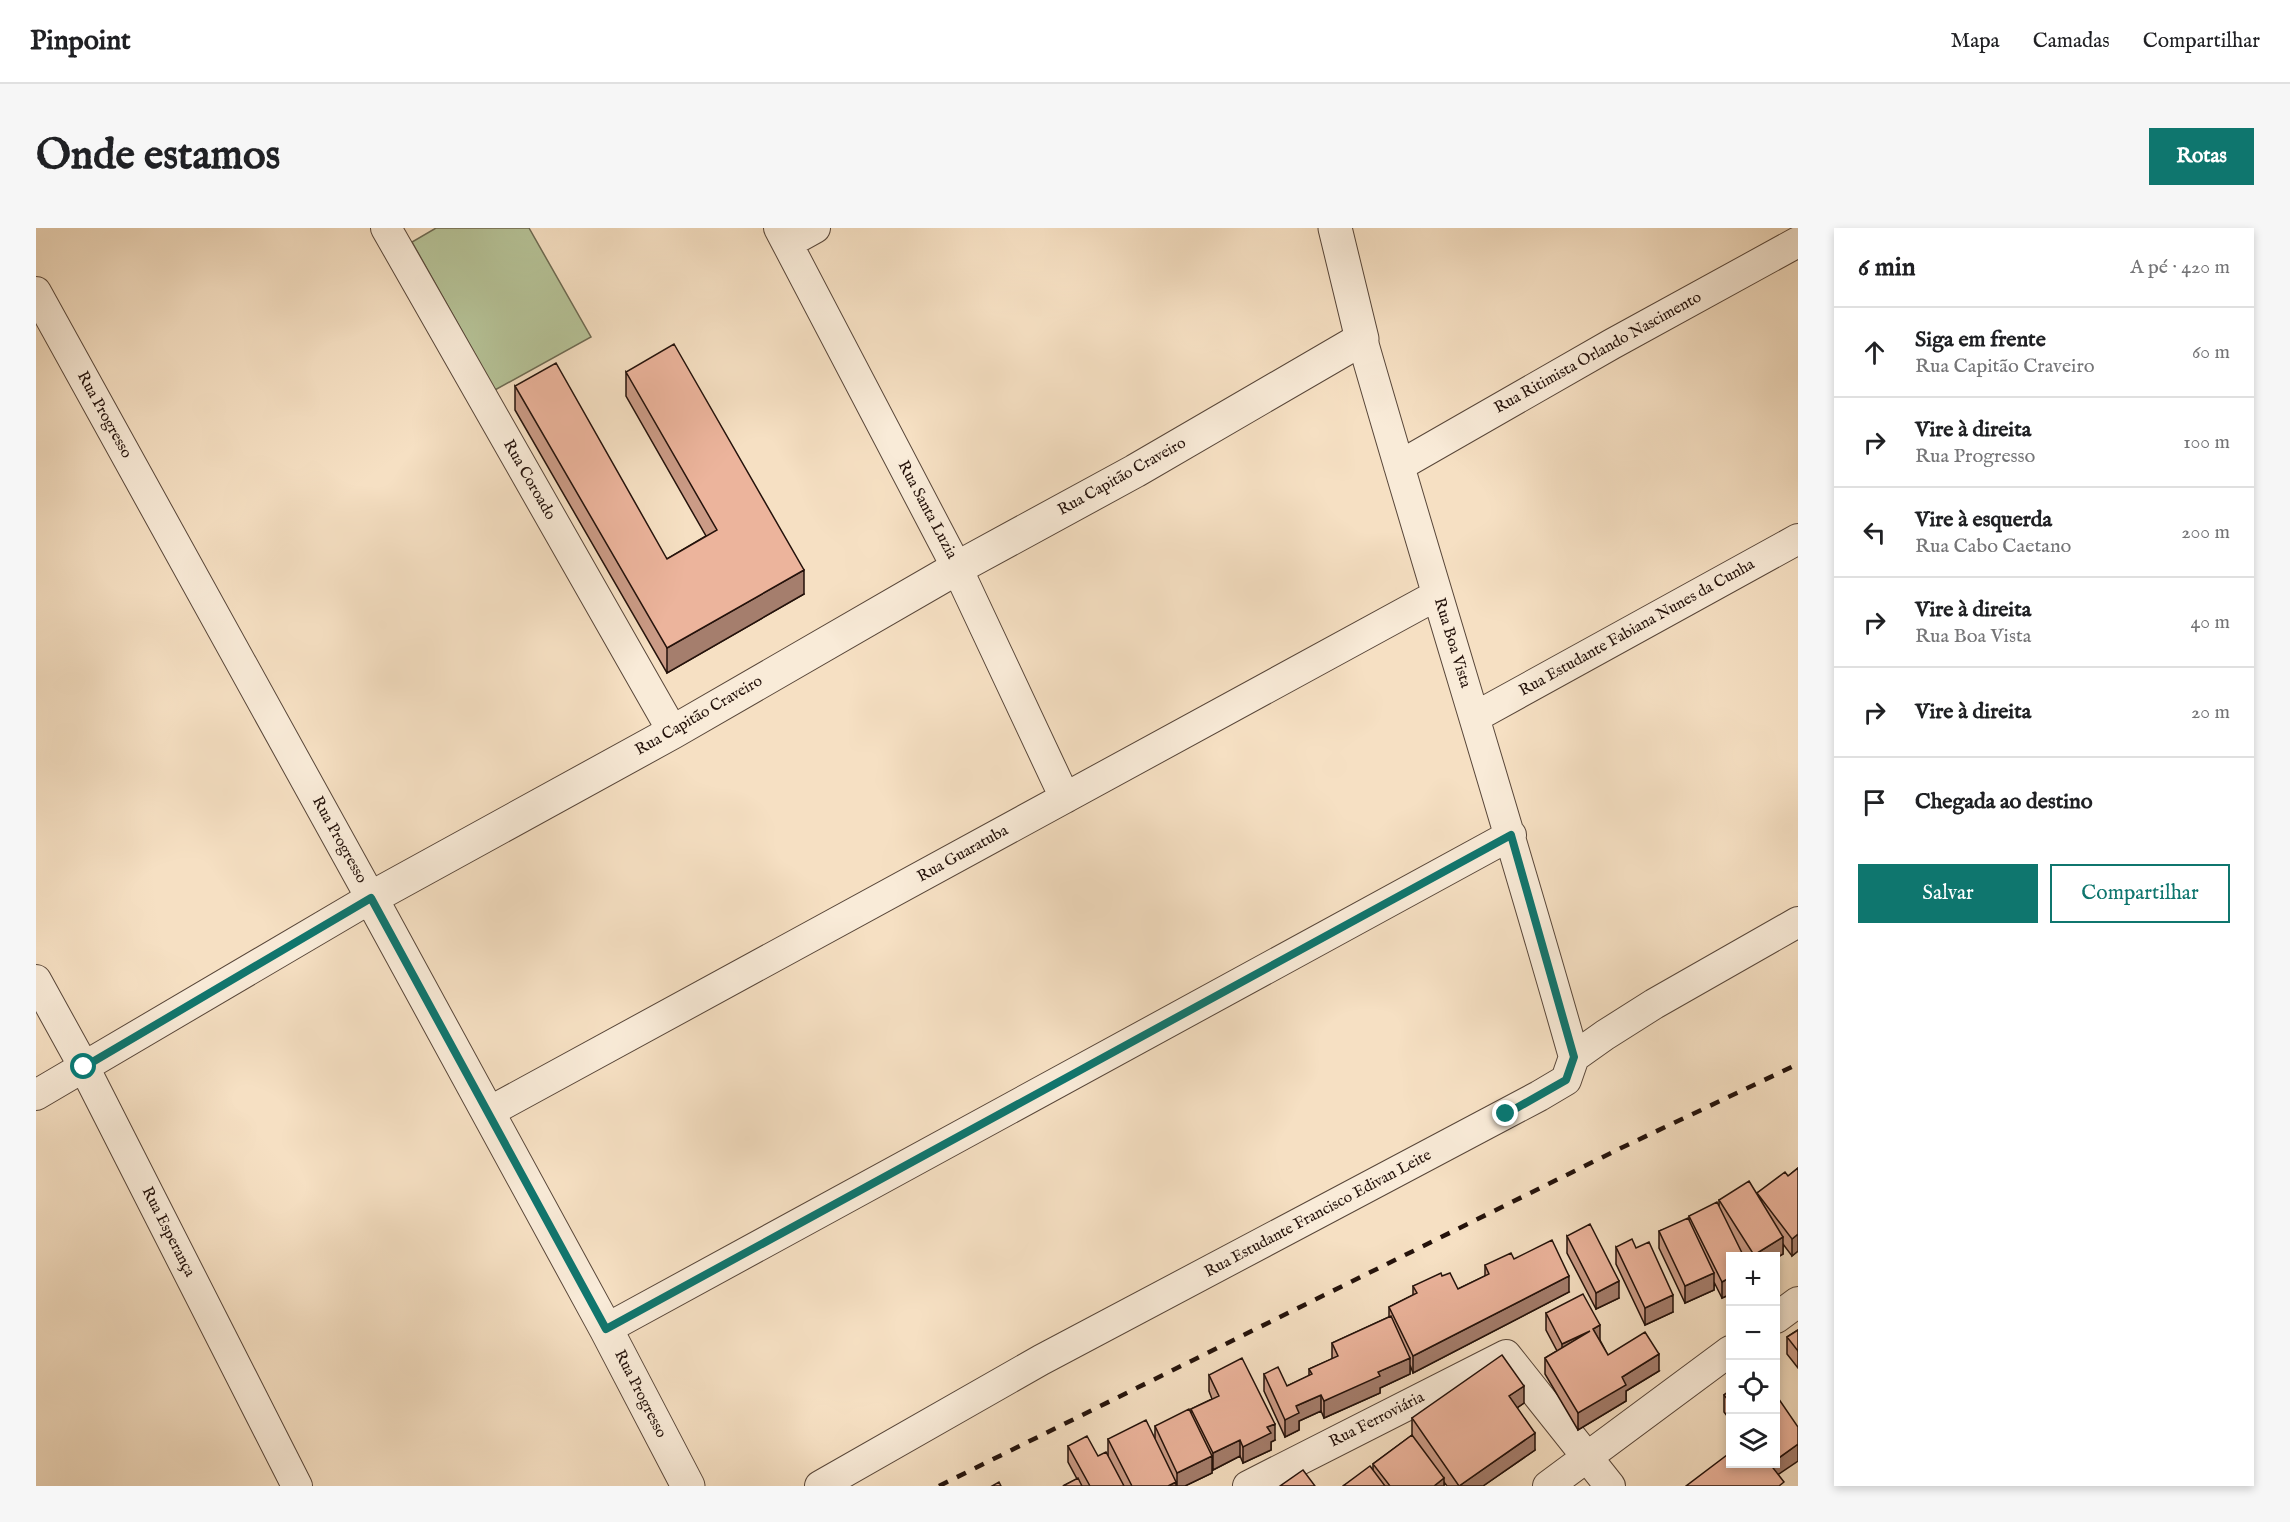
<!DOCTYPE html>
<html lang="pt">
<head>
<meta charset="utf-8">
<style>
  :root { --surface:#fff; --page:#f6f6f6; --text:#202124; --muted:#757577; --line:#e0e0e0; --accent:#0f766e }
  body { margin:0; font-family:"IM FELL English",serif; background:var(--page); color:var(--text) }
  .controls { position:absolute; right:18px; bottom:18px; display:grid; overflow:hidden; border-radius:0px; box-shadow:0 3px 9px #0003 }
  .controls button { width:54px; height:54px; display:grid; place-items:center; padding:0; border:0; border-bottom:2px solid var(--line); background:var(--surface); color:var(--text); font:30px sans-serif }
  .stop { position:absolute; width:18px; height:18px; margin:-14px; border:4px solid #0f766e; border-radius:50%; background:#fff }
  .stop.end { background:#0f766e; border-color:#fff; box-shadow:0 2px 6px #0008 }
  .list { margin:0; padding:0; list-style:none }
  h2 { display:flex; justify-content:space-between; align-items:center; height:78px; margin:0; padding:0 24px; font-size:26px }
  h2 small { font-size:20px; font-weight:400; color:var(--muted) }
  .list li { display:grid; grid-template-columns:39px 1fr auto; gap:18px; align-items:center; box-sizing:border-box; height:90px; padding:0 24px; border-top:2px solid var(--line) }
  .list b { display:block; font-size:22px; white-space:nowrap }
  .list p { margin:0; font-size:20px; white-space:nowrap; color:var(--muted) }
  .list em { font-size:20px; font-style:normal; color:var(--muted) }
  .actions { display:flex; gap:12px; padding:18px 24px }
  .actions a { flex:1; padding:14px 0; border:2px solid var(--accent); border-radius:0px; text-align:center; font-size:21px; color:var(--accent) }
  .actions .main { background:var(--accent); color:#fff }
  .icon { flex:none; width:33px; height:33px; fill:none; stroke:currentColor; stroke-width:2; stroke-linecap:round; stroke-linejoin:round }
  .map { position:relative; flex:none; width:1762px; height:1258px; overflow:hidden; border-radius:0px }
  header { display:flex; align-items:center; gap:36px; box-sizing:border-box; height:84px; padding:0 30px; background:var(--surface); border-bottom:2px solid var(--line) }
  header strong { font-size:28px }
  nav { display:flex; gap:33px; margin-inline-start:auto; font-size:21px }
  .intro { display:flex; align-items:center; justify-content:space-between; box-sizing:border-box; height:144px; padding:0 36px }
  h1 { margin:0; font-size:42px }
  .button { padding:15px 27px; border-radius:0px; background:var(--accent); color:#fff; font-size:21px; font-weight:700 }
  main { display:flex; gap:36px; padding:0 36px }
  aside { flex:1; background:var(--surface); border-radius:0px; box-shadow:0 3px 9px #0003 }
  .map>svg:first-child { display:block }
  .green { fill:#b6c398; stroke:#6d6a52; stroke-width:1.5 }
  .lines { fill:none; stroke-linecap:round; stroke-linejoin:round }
  .minor-casing { stroke:#584639; stroke-width:32 }
  .tertiary-casing { stroke:#584639; stroke-width:35 }
  .minor { stroke:#f9ebd8; stroke-width:30 }
  .tertiary { stroke:#f9ebd8; stroke-width:33 }
  .rail { stroke:#24120b; stroke-width:4.5; stroke-dasharray:10 10; stroke-linecap:butt }
  .wall { fill:#cb9b86; stroke:#24120b; stroke-width:1.5 }
  .shaded-wall { fill:#a57e6d; stroke:#24120b; stroke-width:1.5 }
  .building { fill:#ecb49c; stroke:#24120b; stroke-width:1.5 }
  .route { stroke:#0f766e; stroke-width:8 }
  .labels { text-anchor:middle; dominant-baseline:central; stroke-width:6; stroke-linejoin:round; paint-order:stroke }
  .street-label { font-size:16px; fill:#24120b; stroke:#f9ebd8 }
</style>
</head>
<body>
<header>
<strong>Pinpoint</strong>
<nav><a>Mapa</a><a>Camadas</a><a>Compartilhar</a></nav>
</header>
<div class="intro"><h1>Onde estamos</h1><a class="button">Rotas</a></div>
<main>
<div class="map">
<svg width="1762" height="1258" viewBox="0 0 1762 1258">
  <rect width="100%" height="100%" fill="#f6e0c3"/>
  <filter id="stains"><feTurbulence type="fractalNoise" baseFrequency=".00333" numOctaves="4"/><feColorMatrix values="0 0 0 0 .2 0 0 0 0 .09 0 0 0 0 .02 0 0 0 .5 -.17"/></filter>
  <radialGradient id="worn" r=".72"><stop offset=".6" stop-color="#630" stop-opacity="0"/><stop offset="1" stop-color="#630" stop-opacity=".3"/></radialGradient>
  <path class="green" d="M400 0H493L555 109 459 162 376 14Z"/>
  <g class="lines">
    <defs>
      <path id="minor" d="M350 0 637 504
        M743 0 921 340 1029 570
        M752 15 779 0
        M0 64 335 670 0 867
        M1326 111C1395 351 1470 589 1538 829
        M1363 238 1576 116 1762 14
        M1439 489 1762 311
        M0 752 48 839 261 1258
        M453 884 1401 367
        M1740 1090 1762 1074
        M570 1101 1475 607
        M784 1258 1005 1132 1503 868 1530 852 1538 829 1569 807 1618 776 1762 694
        M1212 1258 1470 1127 1574 1258
        M1512 1258 1694 1123"/>
      <path id="tertiary" d="M652 1258 570 1101 335 670 637 504 921 340 1099 243 1326 111 1299 0"/>
    </defs>
    <use href="#minor" class="minor-casing"/>
    <use href="#tertiary" class="tertiary-casing"/>
    <use href="#minor" class="minor"/>
    <use href="#tertiary" class="tertiary"/>
    <path class="rail" d="M903 1258 1585 920 1762 836"/>
  </g>
  <path class="wall" d="M590 144 768 366 631 445 479 182V158L631 331 670 308 590 168Z
    M1762 940V1023L1756 1028 1747 1016V1026L1740 1030V1029H1708L1706 1025 1695 1029V1066L1686 1070 1678 1054V1062L1649 1075 1623 1020V1003L1653 993V988L1683 978V972L1721 968V965L1752 948Z
    M1531 1008 1583 1070 1560 1081 1531 1025Z
    M1580 1019 1637 1084 1609 1097 1580 1036Z
    M1478 1031 1533 1064 1377 1145 1374 1137V1146L1344 1160V1165L1288 1190 1285 1183 1263 1193V1202L1249 1209 1228 1163V1146L1251 1158 1273 1148V1141L1296 1131V1115L1353 1089V1079L1377 1067V1058L1406 1048 1422 1061 1449 1048V1037Z
    M1510 1085 1564 1112 1572 1127 1623 1143 1590 1163V1173L1542 1202 1509 1146V1130L1521 1123 1510 1102Z
    M1762 1102V1140L1751 1126V1109Z
    M1173 1147 1239 1212 1235 1214V1222L1207 1235 1204 1228 1177 1242 1176 1241V1245L1149 1258H1027L1041 1251 1032 1234V1218L1062 1228H1072V1211L1119 1210V1198L1155 1186V1181L1176 1171 1173 1163Z
    M1695 1162V1193L1688 1184V1167Z
    M1488 1175 1481 1180 1499 1222 1447 1258H1411L1408 1254V1258H1307L1337 1242V1236L1376 1207V1190Z"/>
  <path class="shaded-wall" d="M768 342V366L631 445V420Z
    M1762 1006V1023L1756 1028V1011Z
    M1747 1009V1026L1740 1030V1029H1718V1027Z
    M1678 1045V1062L1649 1075V1058Z
    M1533 1048V1064L1377 1145V1128Z
    M1695 1049V1066L1686 1070V1054Z
    M1583 1053V1070L1560 1081V1065Z
    M1637 1067V1084L1609 1097V1080Z
    M1564 1097V1114L1557 1101Z
    M1554 1103 1526 1133V1116Z
    M1623 1126V1143L1590 1163V1173L1542 1202V1185L1586 1149Z
    M1374 1130V1146L1344 1160V1165L1288 1190V1173L1342 1144Z
    M1488 1158V1175L1473 1185V1168Z
    M1285 1167V1183L1263 1193V1202L1249 1209V1192L1260 1178Z
    M1239 1196V1212L1235 1214V1222L1207 1235V1219L1231 1199Z
    M1499 1205V1222L1447 1258H1423Z
    M1204 1212V1228L1177 1242V1225Z
    M1762 1216V1233L1737 1250V1236H1740V1232Z
    M1176 1228V1245L1149 1258H1141V1245Z
    M1408 1250V1258H1398Z
    M1140 1254V1258H1132Z"/>
  <path class="building" d="M638 116 768 342 631 420 479 158 520 135 631 331 681 302 590 144Z
    M1762 940V1006L1756 1011 1721 965 1749 944 1752 948Z
    M1713 953 1747 1009 1718 1027 1683 972Z
    M1681 974 1708 1029H1695V1049L1686 1054 1653 988Z
    M1652 990 1678 1045 1649 1058 1623 1003Z
    M1554 996 1583 1053 1560 1065 1531 1008Z
    M1596 1011 1600 1020 1613 1014 1637 1067 1609 1080 1580 1019Z
    M1516 1012 1533 1048 1377 1128 1353 1079 1381 1065 1377 1058 1405 1045 1406 1048 1414 1045 1422 1061 1453 1046 1449 1037 1475 1025 1478 1031Z
    M1547 1066 1564 1097 1557 1101 1572 1127 1609 1104 1623 1126 1586 1149 1590 1157 1542 1185 1509 1130 1554 1103 1526 1116 1510 1085Z
    M1355 1088 1374 1130 1342 1144 1344 1148 1288 1173 1285 1167 1260 1178 1263 1185 1249 1192 1228 1146 1242 1139 1251 1158 1276 1146 1273 1141 1302 1128 1296 1115Z
    M1762 1102V1123L1751 1109Z
    M1466 1127 1488 1158 1473 1168 1499 1205 1423 1258 1376 1190Z
    M1206 1130 1239 1196 1231 1199 1235 1205 1207 1219 1204 1212 1177 1225 1155 1181 1183 1168 1173 1147Z
    M1695 1162V1176L1688 1167Z
    M1740 1167 1762 1199V1216L1740 1232Z
    M1153 1181 1176 1228 1141 1245 1119 1198Z
    M1110 1192 1140 1254 1132 1258H1096L1072 1211Z
    M1376 1207 1408 1250 1398 1258H1354L1337 1236Z
    M1051 1208 1062 1228 1070 1224 1088 1258H1054L1032 1218Z
    M1695 1224V1236H1734L1748 1254 1743 1258H1650Z
    M1334 1238 1349 1258H1307Z
    M1267 1242 1279 1258H1244Z
    M1042 1250 1046 1258H1027Z
    M963 1254 965 1258H956Z"/>
  <g class="lines">
    <path class="route" d="M48 839 335 670 570 1101 1475 607 1538 829 1530 852 1470 886"/>
  </g>
  <g class="labels">
    <g class="street-label">
      <text transform="translate(1562 125) rotate(-29)">Rua Ritimista Orlando Nascimento</text>
      <text transform="translate(68 187) rotate(61)">Rua Progresso</text>
      <text transform="translate(1086 249) rotate(-29)">Rua Capitão Craveiro</text>
      <text transform="translate(493 252) rotate(60)">Rua Coroado</text>
      <text transform="translate(891 282) rotate(62)">Rua Santa Luzia</text>
      <text transform="translate(1601 400) rotate(-29)">Rua Estudante Fabiana Nunes da Cunha</text>
      <text transform="translate(1416 415) rotate(73)">Rua Boa Vista</text>
      <text transform="translate(663 488) rotate(-30)">Rua Capitão Craveiro</text>
      <text transform="translate(303 612) rotate(61)">Rua Progresso</text>
      <text transform="translate(927 626) rotate(-29)">Rua Guaratuba</text>
      <text transform="translate(1282 986) rotate(-28)">Rua Estudante Francisco Edivan Leite</text>
      <text transform="translate(132 1004) rotate(63)">Rua Esperança</text>
      <text transform="translate(604 1166) rotate(63)">Rua Progresso</text>
      <text transform="translate(1341 1192) rotate(-27)">Rua Ferroviária</text>
    </g>
  </g>
  <rect width="100%" height="100%" filter="url(#stains)"/>
  <rect width="100%" height="100%" fill="url(#worn)"/>
</svg>
<div class="controls">
<button>+</button>
<button>−</button>
<button><svg class="icon" aria-label="locate" viewBox="0 0 24 24"><circle cx="12" cy="12" r="6"/><path d="M12 2v4M12 18v4M2 12h4M18 12h4"/></svg></button>
<button><svg class="icon" aria-label="layers" viewBox="0 0 24 24"><path d="M12 4l9 5-9 5-9-5zM3 14l9 5 9-5"/></svg></button>
</div>
<div class="stop" style="left:48px;top:839px"></div>
<div class="stop end" style="left:1470px;top:886px"></div>
</div>
<aside>
<h2>6 min<small>A pé · 420 m</small></h2>
<ul class="list">
<li><svg class="icon" aria-label="ahead" viewBox="0 0 24 24"><path d="M12 20V5M6 11l6-6 6 6"/></svg><div><b>Siga em frente</b><p>Rua Capitão Craveiro</p></div><em>60 m</em></li>
<li><svg class="icon" aria-label="right" viewBox="0 0 24 24"><path d="M7 20v-9h11M14 6l5 5-5 5"/></svg><div><b>Vire à direita</b><p>Rua Progresso</p></div><em>100 m</em></li>
<li><svg class="icon" aria-label="left" viewBox="0 0 24 24"><path d="M17 20v-9H6M10 6l-5 5 5 5"/></svg><div><b>Vire à esquerda</b><p>Rua Cabo Caetano</p></div><em>200 m</em></li>
<li><svg class="icon" aria-label="right" viewBox="0 0 24 24"><path d="M7 20v-9h11M14 6l5 5-5 5"/></svg><div><b>Vire à direita</b><p>Rua Boa Vista</p></div><em>40 m</em></li>
<li><svg class="icon" aria-label="right" viewBox="0 0 24 24"><path d="M7 20v-9h11M14 6l5 5-5 5"/></svg><div><b>Vire à direita</b></div><em>20 m</em></li>
<li><svg class="icon" aria-label="arrive" viewBox="0 0 24 24"><path d="M6 21V4h12l-3 4 3 4H6"/></svg><div><b>Chegada ao destino</b></div></li>
</ul>
<div class="actions"><a class="main">Salvar</a><a>Compartilhar</a></div>
</aside>
</main>
</body>
</html>
